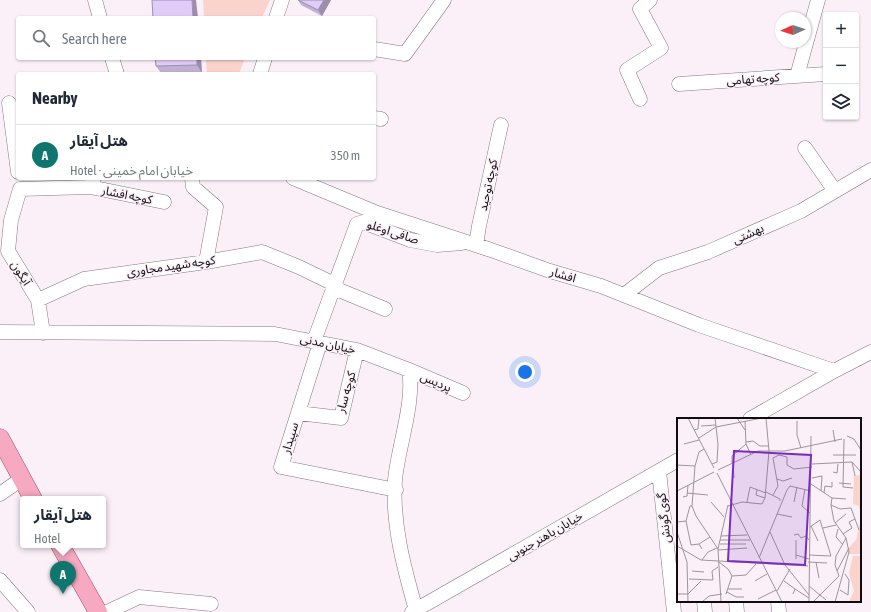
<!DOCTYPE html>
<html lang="en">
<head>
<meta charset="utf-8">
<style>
  :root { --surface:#fff; --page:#f6f6f7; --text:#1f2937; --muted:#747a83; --line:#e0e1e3; --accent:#0f766e }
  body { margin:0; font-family:"Asap Condensed","Noto Sans Arabic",sans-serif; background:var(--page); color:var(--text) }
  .controls { position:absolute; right:12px; top:12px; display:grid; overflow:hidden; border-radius:4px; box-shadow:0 1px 3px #0004 }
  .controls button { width:36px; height:36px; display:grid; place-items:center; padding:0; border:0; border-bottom:1px solid var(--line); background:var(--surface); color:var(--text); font:20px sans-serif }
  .compass { position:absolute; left:775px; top:12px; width:36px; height:36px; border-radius:50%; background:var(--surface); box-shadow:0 1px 3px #0004; rotate:267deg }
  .you { position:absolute; left:525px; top:372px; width:14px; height:14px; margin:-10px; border:3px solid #fff; border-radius:50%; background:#1a73e8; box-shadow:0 0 0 6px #1a73e833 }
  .badge { display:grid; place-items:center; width:26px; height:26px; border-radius:50%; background:var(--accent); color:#fff; font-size:13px; font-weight:700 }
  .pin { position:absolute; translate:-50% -33px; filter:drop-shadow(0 1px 2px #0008) }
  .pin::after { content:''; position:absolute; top:21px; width:14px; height:12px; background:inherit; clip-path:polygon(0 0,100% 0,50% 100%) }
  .popup { position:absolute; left:20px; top:496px; width:86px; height:52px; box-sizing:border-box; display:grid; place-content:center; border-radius:4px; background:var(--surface); filter:drop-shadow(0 1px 3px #0005); font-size:13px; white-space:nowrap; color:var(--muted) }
  .popup b { font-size:15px; color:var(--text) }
  .popup::after { content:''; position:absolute; left:50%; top:100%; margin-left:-8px; border:8px solid transparent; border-top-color:var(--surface) }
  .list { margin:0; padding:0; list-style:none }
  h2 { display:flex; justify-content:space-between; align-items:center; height:52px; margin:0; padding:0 16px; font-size:17px }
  h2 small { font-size:13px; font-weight:400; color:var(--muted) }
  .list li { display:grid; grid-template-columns:26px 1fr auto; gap:12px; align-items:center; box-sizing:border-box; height:56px; padding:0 16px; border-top:1px solid var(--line) }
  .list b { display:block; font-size:15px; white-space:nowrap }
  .list p { margin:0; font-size:13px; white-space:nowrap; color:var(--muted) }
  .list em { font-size:13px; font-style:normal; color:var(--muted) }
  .icon { flex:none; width:22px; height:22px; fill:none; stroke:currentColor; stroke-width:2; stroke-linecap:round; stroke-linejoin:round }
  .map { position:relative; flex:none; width:871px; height:612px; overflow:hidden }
  .search { position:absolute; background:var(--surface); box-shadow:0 1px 3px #0004; left:16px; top:16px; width:360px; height:44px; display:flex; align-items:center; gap:10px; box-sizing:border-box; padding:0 14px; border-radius:4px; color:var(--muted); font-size:15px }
  .panel { position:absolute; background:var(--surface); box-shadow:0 1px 3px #0004; left:16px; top:72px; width:360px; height:108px; border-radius:4px }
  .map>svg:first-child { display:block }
  .green { fill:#fad3cc }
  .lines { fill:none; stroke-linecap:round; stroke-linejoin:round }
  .minor-casing { stroke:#837981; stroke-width:15 }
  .major-casing { stroke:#a24c68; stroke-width:19 }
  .minor { stroke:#fff; stroke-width:14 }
  .major { stroke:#f7a9c1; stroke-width:18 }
  .wall { fill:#c2afd5 }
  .shaded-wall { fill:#9e8eae }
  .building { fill:#e1cbf8; stroke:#9e8eae }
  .labels { text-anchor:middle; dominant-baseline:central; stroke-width:3; stroke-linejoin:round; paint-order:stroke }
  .street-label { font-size:12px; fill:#0f0c0f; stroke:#fbf0f8 }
  .inset-road { fill:none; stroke:#9d959b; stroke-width:1 }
  .view { fill:#7b2cbf; fill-opacity:0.15; stroke:#7b2cbf; stroke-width:2 }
  .inset-edge { fill:none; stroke:#0f0c0f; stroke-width:2 }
</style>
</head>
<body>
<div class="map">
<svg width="871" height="612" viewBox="0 0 871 612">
  <rect width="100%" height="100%" fill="#fbf0f8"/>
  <path class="green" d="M203 0H270L262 18H204Z
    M206 58H245L239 74 207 73Z"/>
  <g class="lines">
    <defs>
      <path id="minor" d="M95 0 100 18
        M276 18 282 0
        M374 49 405 54 444 0
        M112 58 117 74
        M260 74 265 58
        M797 76 818 0
        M679 84 826 74
        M640 99 627 70 661 48 640 9 650 0
        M9 103 18 172
        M374 118 381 119
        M805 148 835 191
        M192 178 193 187 216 207 206 262
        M293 178 377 213 491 250 550 271 601 286 699 325 834 371
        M90 187 164 202
        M476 245 479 226 501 125
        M334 288 385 309
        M624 295 659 268 708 252 801 211 871 170
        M38 300 8 251 11 220 20 189 90 187 94 178
        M0 332 275 334 357 350 409 370C415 402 398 447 395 480 392 524 404 568 416 610L418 612
        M43 333 38 300 84 279 206 262 262 252 299 267 334 284
        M314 341 357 224 363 222 410 240 437 245 462 243
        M320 343 281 467 396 490
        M409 370 463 393
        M298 413 341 418 357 350
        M750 419 834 371 871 352
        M659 471 674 612
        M0 494 23 478
        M0 580 28 612
        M704 601 705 612
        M736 601 737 612
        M778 601 779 612
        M107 612 139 597 211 604
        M412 612 678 460"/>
      <path id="major" d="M0 438 33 499
        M60 545 98 612"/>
    </defs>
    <use href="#minor" class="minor-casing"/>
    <use href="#major" class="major-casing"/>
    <use href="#minor" class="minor"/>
    <use href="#major" class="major"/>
  </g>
  <path class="wall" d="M298 0H331L322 16 301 5Z
    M201 58 202 73H161L156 66Z"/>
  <path class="shaded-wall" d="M192 0H196L198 18H193Z
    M324 0H331L322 16 318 10Z
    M197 58H201L202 73 197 65Z"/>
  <path class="building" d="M152 0H192L193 18H153Z
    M298 0H324L318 10Z
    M155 58H197V65L156 66Z"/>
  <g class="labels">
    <g class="street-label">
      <text transform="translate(753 79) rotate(-4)">کوچه تهامی</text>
      <text transform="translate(488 185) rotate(-78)">کوچه توحید</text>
      <text transform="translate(127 195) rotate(11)">کوچه افشار</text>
      <text transform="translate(393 232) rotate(18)">صافی اوغلو</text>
      <text transform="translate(748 234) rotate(-24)">بهشتی</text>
      <text transform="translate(171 266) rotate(-8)">کوچه شهید مجاوری</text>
      <text transform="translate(21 273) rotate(58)">آیگون</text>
      <text transform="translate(563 275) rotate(17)">افشار</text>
      <text transform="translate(328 344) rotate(12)">خیابان مدنی</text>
      <text transform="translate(436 382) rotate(23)">پردیس</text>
      <text transform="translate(346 392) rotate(-74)">کوچه سار</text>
      <text transform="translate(290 438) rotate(-73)">سپیدار</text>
      <text transform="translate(664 518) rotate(-96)">گوی گونش</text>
      <text transform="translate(545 536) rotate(-30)">خیابان باهنر جنوبی</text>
    </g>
  </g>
  <g transform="translate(677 418)">
    <rect width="184" height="184" fill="#fbf0f8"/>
    <path d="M176 138H184V184H172L177 173 172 155Z" fill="#fad3cc"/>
    <path d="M184 57V136H171L170 132 179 122 184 100 182 88 176 86 177 58Z" fill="#fad3cc"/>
    <path class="inset-road" d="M11 0 37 50M60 0 68 12M68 3 69 26 74 37M120 3V17L124 30M24 8 39 7M17 12 21 11 22 0M156 12 158 24M170 18 177 21 184 32M22 20 39 9 85 0M167 21 166 69 176 70M69 24 76 23 83 28H92M7 26 22 22M27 31 22 34 18 48 15 88 19 98 41 131M156 37H179M96 40 102 37 110 39V47L117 51 135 49M96 40 101 68 96 77M175 44 178 58M35 46 40 44 41 26 38 0M55 46V38L69 26M56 46 57 60M135 46 175 44 184 54M0 47 18 48M41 52 81 33H108L165 21M156 54 160 55 161 46M40 55 105 184M135 60 145 58 144 73M100 61 106 63 115 60M162 65 174 66M134 66 155 80 154 87 163 91 174 90 178 101M128 71 125 88 133 95M80 72 79 77 88 80M0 73 37 54M89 74 103 81V83M10 75 31 77M147 75 148 68 155 69V64M6 79 10 78 11 67M155 80 169 81M34 84 47 99M70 84 73 69 89 75M117 84 120 69M51 88 65 84 85 86 88 80 92 33 89 0M100 96 115 99M9 103 14 127 22 126M0 104 9 103 13 88H15M158 105 169 96M134 108 141 123M133 109 143 102 154 138M146 110 159 107M161 111 159 119 166 127M0 114 10 144 11 184M93 114 108 147 132 177M166 116 175 110 172 104 178 101 182 112M117 117 121 116 124 120 129 118 132 122M44 118 70 117M43 122H73M119 122V141M43 126H69M0 128 24 142 131 148M25 131 22 126 33 119M41 132 70 130M119 137 132 141M132 137 154 138M82 140 110 72 113 68 134 73M25 142 31 134 40 130M42 144 51 151 55 158M131 144 150 145M139 144 142 160M15 153 27 154M160 153 172 130M12 161 36 162 35 153 41 149M78 163 90 156M107 163 118 171M132 168 149 182M51 171H65M163 172 171 177 172 162 168 156M100 173 113 151M50 174 59 179H67M0 176H11L24 163M49 176 55 158 69 157 79 146M116 176 118 171 132 180M81 181 99 172M25 184 32 178 45 176M44 184 41 131 51 87M132 184 134 18M136 184 162 158 158 147 159 138 169 120 157 103 154 87M158 184 172 134 169 120"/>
    <path class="view" d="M57 33 134 37 128 147 51 143Z"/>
    <rect width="184" height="184" class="inset-edge"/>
  </g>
</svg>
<div class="controls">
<button>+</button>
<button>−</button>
<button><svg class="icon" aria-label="layers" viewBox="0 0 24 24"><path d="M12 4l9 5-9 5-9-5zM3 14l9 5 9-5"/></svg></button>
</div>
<svg class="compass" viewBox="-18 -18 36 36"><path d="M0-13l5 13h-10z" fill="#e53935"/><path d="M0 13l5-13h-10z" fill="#747a83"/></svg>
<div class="you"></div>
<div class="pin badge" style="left:63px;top:594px">A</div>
<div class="popup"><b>هتل آیقار</b>Hotel</div>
<div class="search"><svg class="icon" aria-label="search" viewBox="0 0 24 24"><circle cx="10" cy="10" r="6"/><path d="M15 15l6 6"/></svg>Search here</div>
<section class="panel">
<h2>Nearby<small></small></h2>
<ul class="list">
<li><span class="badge">A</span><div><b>هتل آیقار</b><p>Hotel · خیابان امام خمینی</p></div><em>350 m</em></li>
</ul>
</section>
</div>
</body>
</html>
